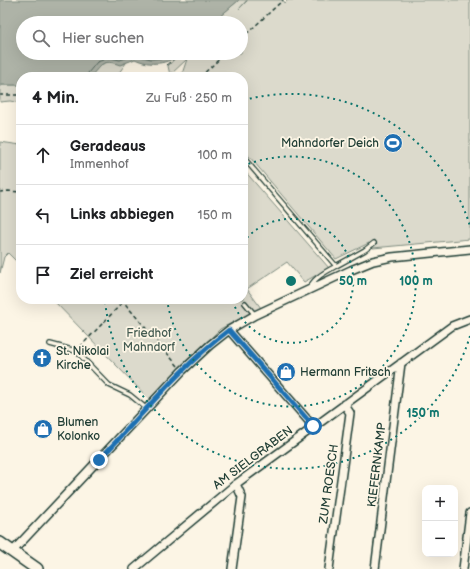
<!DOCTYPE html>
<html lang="de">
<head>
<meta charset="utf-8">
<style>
  :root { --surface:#fff; --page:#f2f2f2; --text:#202124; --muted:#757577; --line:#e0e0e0 }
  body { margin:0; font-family:"Balsamiq Sans",sans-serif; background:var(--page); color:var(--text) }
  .controls { position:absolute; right:12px; bottom:12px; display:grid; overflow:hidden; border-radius:8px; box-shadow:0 4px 16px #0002 }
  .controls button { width:36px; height:36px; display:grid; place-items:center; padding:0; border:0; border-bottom:1px solid var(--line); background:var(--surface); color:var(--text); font:20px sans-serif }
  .stop { position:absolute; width:12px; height:12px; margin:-9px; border:3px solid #1f6fb2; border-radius:50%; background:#fff }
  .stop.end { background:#1f6fb2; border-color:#fff; box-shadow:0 1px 4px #0008 }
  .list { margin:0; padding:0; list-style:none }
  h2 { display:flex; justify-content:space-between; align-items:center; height:52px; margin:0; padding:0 16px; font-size:17px }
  h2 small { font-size:13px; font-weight:400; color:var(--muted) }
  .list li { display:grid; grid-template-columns:26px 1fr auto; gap:12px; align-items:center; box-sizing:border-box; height:60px; padding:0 16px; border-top:1px solid var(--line) }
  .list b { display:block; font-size:15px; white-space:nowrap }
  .list p { margin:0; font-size:13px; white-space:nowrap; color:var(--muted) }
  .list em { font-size:13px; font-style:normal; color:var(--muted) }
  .icon { flex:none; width:22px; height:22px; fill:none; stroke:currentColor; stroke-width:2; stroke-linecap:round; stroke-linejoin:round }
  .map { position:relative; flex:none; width:470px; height:569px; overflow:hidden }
  .search { position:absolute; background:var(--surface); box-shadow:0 4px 16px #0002; left:16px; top:16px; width:232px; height:44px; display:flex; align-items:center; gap:10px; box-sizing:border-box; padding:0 14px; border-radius:22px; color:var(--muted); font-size:15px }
  .panel { position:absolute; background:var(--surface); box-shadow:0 4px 16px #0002; left:16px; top:72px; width:232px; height:232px; border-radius:16px }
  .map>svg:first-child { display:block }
  .green { fill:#dcdacc; stroke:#7e8c80 }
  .water { fill:#aeb3a7; stroke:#758479 }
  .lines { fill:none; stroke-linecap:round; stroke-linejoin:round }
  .shore { stroke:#586c62; stroke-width:1 }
  .lane-casing { stroke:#1f3d34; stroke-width:6 }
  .street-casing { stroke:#1f3d34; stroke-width:10 }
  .secondary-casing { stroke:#1f3d34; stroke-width:14 }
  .path { stroke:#1f3d34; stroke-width:1.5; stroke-dasharray:4 3; stroke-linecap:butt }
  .lane { stroke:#fcf5e5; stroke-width:3.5 }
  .street { stroke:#fcf5e5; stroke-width:7 }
  .secondary { stroke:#fcf5e5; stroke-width:11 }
  .route { stroke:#1f6fb2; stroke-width:5 }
  .ring { fill:none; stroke:#0f766e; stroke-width:2; stroke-dasharray:2 4 }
  .labels { text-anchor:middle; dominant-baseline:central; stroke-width:3.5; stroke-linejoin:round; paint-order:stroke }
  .poi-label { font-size:12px; fill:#1f3d34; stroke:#fcf5e5; text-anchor:start }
  .park-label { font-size:12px; fill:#455c52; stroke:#fcf5e5 }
  .street-label { font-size:12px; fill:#1f3d34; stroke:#fcf5e5 }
  .centre { fill:#0f766e; stroke:#fcf5e5; stroke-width:2 }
  .ring-label { font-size:12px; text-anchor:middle; font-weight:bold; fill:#0f766e; stroke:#fcf5e5; stroke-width:3.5; stroke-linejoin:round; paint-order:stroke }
</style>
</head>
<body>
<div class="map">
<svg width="470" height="569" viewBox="0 0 470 569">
  <rect width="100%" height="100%" fill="#fcf5e5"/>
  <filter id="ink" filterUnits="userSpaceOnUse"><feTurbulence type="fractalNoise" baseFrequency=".025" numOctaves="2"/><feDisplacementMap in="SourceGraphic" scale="8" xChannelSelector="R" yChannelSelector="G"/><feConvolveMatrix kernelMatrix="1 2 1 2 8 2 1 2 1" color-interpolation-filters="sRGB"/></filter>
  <g filter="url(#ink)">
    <path class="green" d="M239 0H247L239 9 248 0H283L285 3 288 0H470V239L373 248 369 243 336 259 243 149V77H181L187 59 170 75 168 66 180 53H241V23H212Z
      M111 61 120 64 126 63 116 77H87L91 76 100 65Z
      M0 85H21V103L10 101 0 102Z
      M0 142 21 145V266L8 253 4 257 0 273Z
      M243 169 329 268 304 282 287 262 247 289 261 308 220 329 149 399 52 299H243Z"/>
    <path class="water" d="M0 0H239L212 23H23V53H180C169 65 149 66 135 59L120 65C97 56 101 72 87 77H21V85H0Z"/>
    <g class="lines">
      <path class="shore" d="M87 77 88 73 97 62 110 58 120 60 135 55 151 59 164 58 172 55 174 53"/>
      <defs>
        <path id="lane" d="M243 157 336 266C326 272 314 277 309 289
          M336 266 365 250 374 243
          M245 303 255 315
          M50 344 76 351 109 385 130 395 147 409"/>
        <path id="street" d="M229 330 313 426
          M12 552 182 371 210 345 229 330 255 315 351 270 373 261 392 257 470 249
          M134 569 236 484 452 326 470 319
          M232 569 242 497 236 484
          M329 569 350 413 344 404
          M375 569 401 363
          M463 569 470 513"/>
        <path id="secondary" d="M0 543 37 569"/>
      </defs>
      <use href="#lane" class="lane-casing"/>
      <use href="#street" class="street-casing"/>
      <use href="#secondary" class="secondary-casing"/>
      <path class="path" d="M241 39 283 0
        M167 65 176 56 175 53
        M200 77 226 53
        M0 95H21
        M0 192 8 191 21 192
        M121 299 178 366
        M80 347 123 302"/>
      <use href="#lane" class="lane"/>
      <use href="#street" class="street"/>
      <use href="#secondary" class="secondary"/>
    </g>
  </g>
  <g class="lines" filter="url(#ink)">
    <path class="route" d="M99 460C141 416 180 367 229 330L313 426"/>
  </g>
  <g class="ring">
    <path d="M243 242A62 62 0 1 1 232 299"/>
    <path d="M243 166A125 125 0 1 1 167 299"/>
    <path d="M470 336A187 187 0 0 1 105 301M244 100A187 187 0 0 1 470 226"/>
  </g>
  <defs>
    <symbol id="stadium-disc" viewBox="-11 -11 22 22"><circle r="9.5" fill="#1f6fb2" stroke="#fcf5e5"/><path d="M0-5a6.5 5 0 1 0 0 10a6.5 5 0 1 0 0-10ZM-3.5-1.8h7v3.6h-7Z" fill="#fff"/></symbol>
    <symbol id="church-disc" viewBox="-11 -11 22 22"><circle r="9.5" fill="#1f6fb2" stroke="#fcf5e5"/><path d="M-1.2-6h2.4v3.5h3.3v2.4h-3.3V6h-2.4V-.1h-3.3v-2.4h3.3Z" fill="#fff"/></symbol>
    <symbol id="shop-disc" viewBox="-11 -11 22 22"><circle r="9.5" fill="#1f6fb2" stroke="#fcf5e5"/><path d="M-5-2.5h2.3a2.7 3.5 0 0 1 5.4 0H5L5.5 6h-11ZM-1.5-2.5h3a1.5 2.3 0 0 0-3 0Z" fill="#fff"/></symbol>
  </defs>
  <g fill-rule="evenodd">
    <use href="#stadium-disc" x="382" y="132" width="22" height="22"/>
    <use href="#church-disc" x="31" y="347" width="22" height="22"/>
    <use href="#shop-disc" x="275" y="361" width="22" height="22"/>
    <use href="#shop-disc" x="32" y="418" width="22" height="22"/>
  </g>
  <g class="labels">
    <g class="poi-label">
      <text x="379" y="143" text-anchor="end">Mahndorfer Deich</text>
      <text x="56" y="351">St. Nikolai<tspan x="56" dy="14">Kirche</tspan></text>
      <text x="300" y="372">Hermann Fritsch</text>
      <text x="57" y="422">Blumen<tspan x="57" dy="14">Kolonko</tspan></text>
    </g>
    <g class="park-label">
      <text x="149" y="333">Friedhof<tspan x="149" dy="14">Mahndorf</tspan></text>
    </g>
    <g class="street-label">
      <text transform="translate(253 458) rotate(-37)">AM SIELGRABEN</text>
      <text transform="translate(377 465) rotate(-83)">KIEFERNKAMP</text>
      <text transform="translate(329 484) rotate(-82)">ZUM ROESCH</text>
    </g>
  </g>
  <circle cx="291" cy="281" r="6" class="centre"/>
  <g class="ring-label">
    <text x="353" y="285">50 m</text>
    <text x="416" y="285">100 m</text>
    <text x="423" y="417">150 m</text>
  </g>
</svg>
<div class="controls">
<button>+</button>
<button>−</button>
</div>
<div class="stop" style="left:313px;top:426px"></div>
<div class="stop end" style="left:99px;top:460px"></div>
<div class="search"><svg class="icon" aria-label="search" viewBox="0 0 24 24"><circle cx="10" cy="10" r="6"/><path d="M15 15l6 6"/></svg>Hier suchen</div>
<section class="panel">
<h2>4 Min.<small>Zu Fuß · 250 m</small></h2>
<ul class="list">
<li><svg class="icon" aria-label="ahead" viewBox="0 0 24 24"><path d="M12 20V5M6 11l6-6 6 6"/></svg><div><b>Geradeaus</b><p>Immenhof</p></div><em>100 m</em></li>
<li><svg class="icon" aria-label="left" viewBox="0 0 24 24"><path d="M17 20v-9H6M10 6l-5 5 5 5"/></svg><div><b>Links abbiegen</b></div><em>150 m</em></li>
<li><svg class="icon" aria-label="arrive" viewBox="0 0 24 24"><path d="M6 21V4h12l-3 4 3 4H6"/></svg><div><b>Ziel erreicht</b></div></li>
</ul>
</section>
</div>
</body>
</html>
